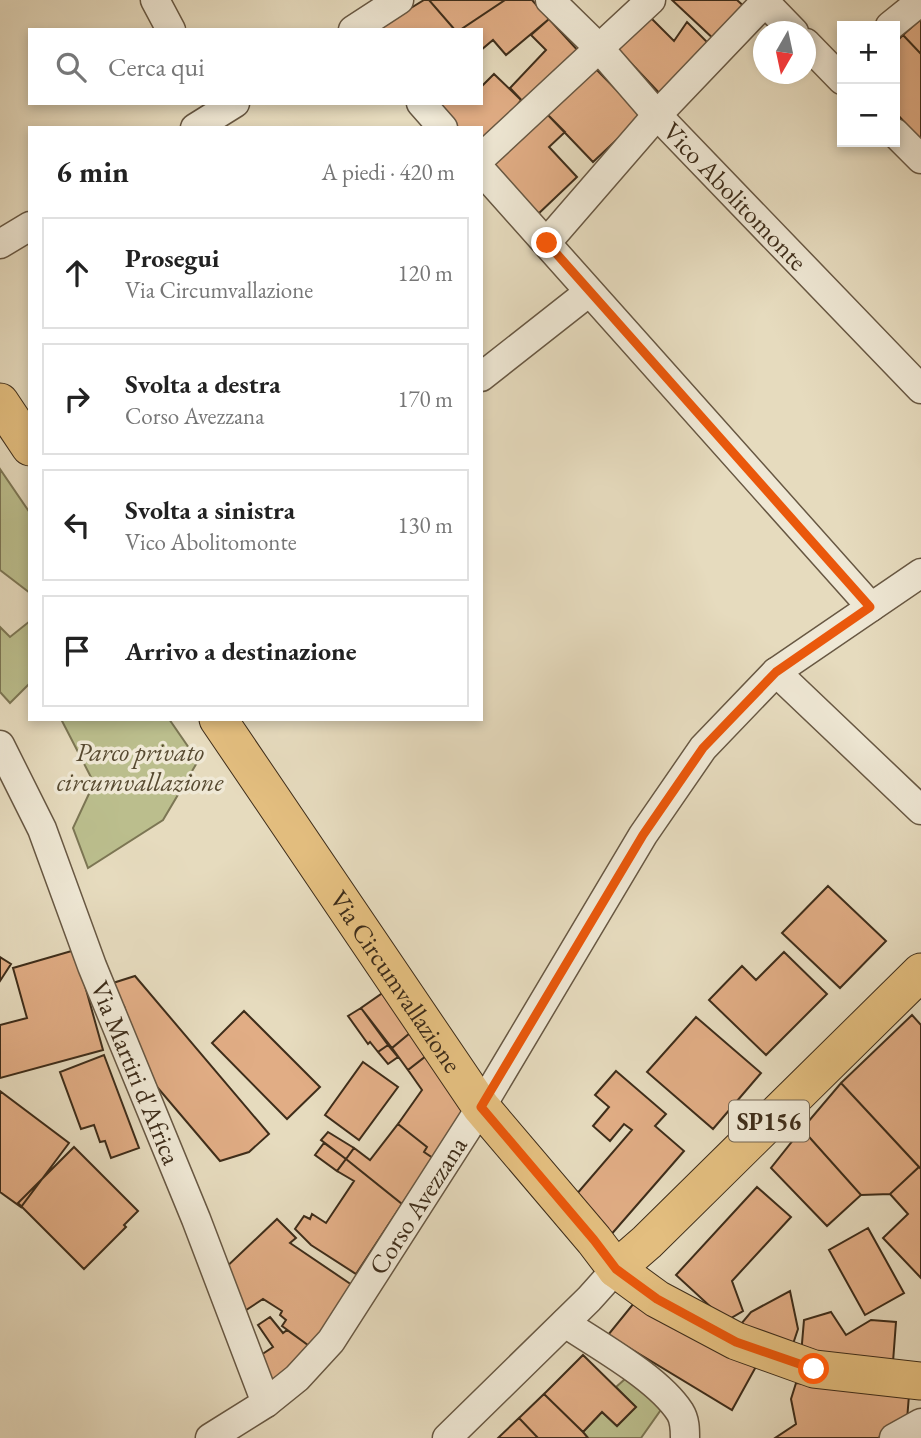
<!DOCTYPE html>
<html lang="it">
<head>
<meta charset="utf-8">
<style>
  :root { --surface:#fff; --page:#f2f2f2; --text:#222; --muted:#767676; --line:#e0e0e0 }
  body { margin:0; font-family:"EB Garamond",serif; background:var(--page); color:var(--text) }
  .controls { position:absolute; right:21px; top:21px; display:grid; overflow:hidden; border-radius:0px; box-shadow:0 4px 10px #0003 }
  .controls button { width:63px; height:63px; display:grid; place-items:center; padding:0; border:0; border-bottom:2px solid var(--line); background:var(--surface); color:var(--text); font:35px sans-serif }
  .compass { position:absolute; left:753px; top:21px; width:63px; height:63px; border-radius:50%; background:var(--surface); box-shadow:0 4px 10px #0003; rotate:189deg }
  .stop { position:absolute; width:21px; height:21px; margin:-16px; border:5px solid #ea580c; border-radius:50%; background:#fff }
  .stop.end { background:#ea580c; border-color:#fff; box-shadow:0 2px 7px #0008 }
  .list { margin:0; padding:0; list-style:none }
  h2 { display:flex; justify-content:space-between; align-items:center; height:91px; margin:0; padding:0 28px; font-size:30px }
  h2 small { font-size:23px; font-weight:400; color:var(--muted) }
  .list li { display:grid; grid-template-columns:46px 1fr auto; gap:21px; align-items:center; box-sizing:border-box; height:112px; margin:0 14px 14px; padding:0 14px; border:2px solid var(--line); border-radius:0px }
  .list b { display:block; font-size:26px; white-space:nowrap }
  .list p { margin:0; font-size:23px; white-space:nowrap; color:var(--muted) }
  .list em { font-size:23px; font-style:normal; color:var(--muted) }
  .icon { flex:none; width:38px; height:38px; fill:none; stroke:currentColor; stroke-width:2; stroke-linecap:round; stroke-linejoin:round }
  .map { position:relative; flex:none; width:921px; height:1438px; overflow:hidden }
  .search { position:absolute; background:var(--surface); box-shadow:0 4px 10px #0003; left:28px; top:28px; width:455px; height:77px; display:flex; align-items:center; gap:18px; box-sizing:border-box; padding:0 24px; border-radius:0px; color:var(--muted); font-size:26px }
  .panel { position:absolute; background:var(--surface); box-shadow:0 4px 10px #0003; left:28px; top:126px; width:455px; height:595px; border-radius:0px }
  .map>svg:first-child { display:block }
  .green { fill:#bbbe8d; stroke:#7c7654; stroke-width:2 }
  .building { fill:#e1ad85; stroke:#3e2d1a; stroke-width:2 }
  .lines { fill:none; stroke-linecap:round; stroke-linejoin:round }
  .minor-casing { stroke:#685843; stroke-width:31 }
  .major-casing { stroke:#3e2d1a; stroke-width:39 }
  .minor { stroke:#efe8d5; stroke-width:28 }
  .major { stroke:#e3be7f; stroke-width:37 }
  .route { stroke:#ea580c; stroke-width:9 }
  .labels { text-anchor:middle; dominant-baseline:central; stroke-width:7; stroke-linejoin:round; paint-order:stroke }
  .shield { fill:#efe8d5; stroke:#736552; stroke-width:2 }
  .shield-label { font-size:24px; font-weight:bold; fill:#3e2d1a }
  .street-label { font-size:26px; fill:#3e2d1a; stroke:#efe8d5 }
  .park-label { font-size:26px; font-style:italic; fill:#574a31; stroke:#efe8d5 }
</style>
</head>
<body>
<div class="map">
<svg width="921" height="1438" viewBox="0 0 921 1438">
  <rect width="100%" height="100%" fill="#e6dbbe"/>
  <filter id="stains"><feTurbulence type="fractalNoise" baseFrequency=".00286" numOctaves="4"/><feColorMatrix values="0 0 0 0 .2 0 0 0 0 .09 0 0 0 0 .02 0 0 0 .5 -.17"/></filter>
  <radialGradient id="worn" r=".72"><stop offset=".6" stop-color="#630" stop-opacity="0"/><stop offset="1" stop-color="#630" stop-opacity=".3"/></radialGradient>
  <path class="green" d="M0 469 30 513V593L0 570Z
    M30 621V683L10 703 0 692V627L10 637Z
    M61 719H169L198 761 163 820 88 868 73 828 94 783Z
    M625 1379 665 1404 641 1438H588L583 1432 602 1412 617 1426 636 1407 616 1387Z"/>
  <path class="building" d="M424 0H429L455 30H375Z
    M429 0H505L460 30H455Z
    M505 0H532L549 19 506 55 493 40 481 50V30H460Z
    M672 0H737L748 10 717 42Z
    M647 14 674 41 687 22 709 44 663 97 612 43Z
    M549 19 581 54 528 107 510 88 546 50 531 35Z
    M921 19V54L903 35Z
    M903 35 921 54V140L895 112V43Z
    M593 66 642 116 593 162 545 112Z
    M494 74 521 100 481 153V128H454L431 103H481V87Z
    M545 112 565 132 549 147 577 177 536 216 488 165Z
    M828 886 886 941 840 988 782 933Z
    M75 950 103 1050 0 1078V1025L27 1018 13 968Z
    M784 952 827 994 766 1055 709 1000 742 966 756 980Z
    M0 957 11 964 0 981Z
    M135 976 269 1134 249 1152 220 1161 146 1074 124 1006 121 1007 113 983Z
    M384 992 410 1033 392 1048 361 1008Z
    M361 1008 388 1045 378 1052 370 1042 368 1044 348 1016Z
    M244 1011 320 1087 287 1119 212 1043Z
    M912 1015 921 1025V1169L841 1083Z
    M696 1017 761 1073 713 1129 647 1072Z
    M410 1033 426 1056 408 1070 392 1048Z
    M388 1045 398 1057 388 1064 378 1052Z
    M104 1055 139 1148 111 1158 105 1141 100 1142 94 1125 81 1129 60 1072Z
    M426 1056 463 1113 433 1158 424 1152 427 1147 398 1124 422 1090 408 1070Z
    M363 1062 398 1087 359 1140 325 1115Z
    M616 1071 666 1114 655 1126 684 1151 609 1237 569 1203 632 1130 624 1124 610 1141 593 1126 609 1107 595 1095Z
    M841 1083 919 1167 890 1194 861 1195 802 1129Z
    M0 1091 69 1143 21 1207 0 1192Z
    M398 1124 427 1147 424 1152 433 1158 402 1204 346 1159 354 1148 370 1160Z
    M802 1129 861 1195 827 1226 771 1168Z
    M328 1132 354 1148 346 1159 321 1140Z
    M324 1143 346 1159 337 1171 315 1155Z
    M74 1147 138 1211 124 1225 126 1227 84 1269 18 1203Z
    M346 1159 402 1204 356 1274 311 1245 295 1229 304 1216 310 1219 312 1214 326 1223 354 1181 337 1171Z
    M919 1167 921 1169V1278L883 1238 908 1214 890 1194Z
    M757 1187 791 1217 732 1281 743 1311 726 1321 676 1275Z
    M277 1219 296 1238 290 1243 352 1285 312 1348 282 1326 286 1320 280 1315 282 1311 263 1299 237 1316 220 1273Z
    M868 1228 904 1293 865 1315 829 1250Z
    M790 1291 798 1329 793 1344 741 1324 751 1312Z
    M634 1303 758 1363 732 1410 608 1335Z
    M831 1312 846 1335 871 1320 896 1322 893 1362 801 1355 804 1320Z
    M270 1317 283 1333 287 1330 312 1348 269 1387 252 1361 273 1347 258 1325Z
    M583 1355 636 1407 617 1426 602 1412 583 1432 544 1394Z
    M796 1383 909 1395 907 1420 878 1438H775L796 1424 791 1399Z
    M544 1394 583 1432 588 1438H538L519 1418Z
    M519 1418 538 1438H498Z"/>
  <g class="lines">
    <defs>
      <g id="minor">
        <path d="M155 0 171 30"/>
        <path id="s1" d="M550 0 598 47 657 115 921 389"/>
        <path d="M763 0 794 32"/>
        <path d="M890 26 921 1"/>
        <path d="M353 30 399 0"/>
        <path d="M806 43 842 80"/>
        <path d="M421 103 443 128"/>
        <path d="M195 128 235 103"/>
        <path d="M895 133 921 159"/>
        <path d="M481 158 651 0"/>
        <path d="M481 170 871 607"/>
        <path d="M547 242 657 115 765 2"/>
        <path d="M0 244 30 226"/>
        <path d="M481 377 589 292"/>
        <path d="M776 672 921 810"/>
        <path id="s2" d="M0 745 42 829 92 966 196 1219 266 1403"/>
        <path d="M565 1323C599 1346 658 1378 680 1412 685 1420 685 1429 685 1438"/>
        <path id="s3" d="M210 1438 266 1403 297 1378 331 1341 481 1107 643 835 703 748 776 672 921 573"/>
        <path d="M447 1438 589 1299 616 1269"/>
        <path d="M894 1438 921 1423"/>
      </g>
      <g id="major">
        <path d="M0 402 30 447"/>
        <path id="s4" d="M218 719 481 1107 594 1240 616 1269 657 1299 736 1341 814 1369 921 1381"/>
        <path d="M616 1269 647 1242 921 972"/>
      </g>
    </defs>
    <use href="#minor" class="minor-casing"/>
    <use href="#major" class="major-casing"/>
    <use href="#minor" class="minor"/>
    <use href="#major" class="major"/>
  </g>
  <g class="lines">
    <path class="route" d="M547 243 870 607 776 672 703 748 643 835 481 1107 594 1240 616 1269 657 1299 736 1342 814 1369"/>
  </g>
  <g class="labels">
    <rect class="shield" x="729" y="1100.5" width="80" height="41" rx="5"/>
    <g class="shield-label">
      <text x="769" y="1121">SP156</text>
    </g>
    <g class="street-label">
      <text stroke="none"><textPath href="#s1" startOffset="270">Vico Abolitomonte</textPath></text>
      <text stroke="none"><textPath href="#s4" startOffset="317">Via Circumvallazione</textPath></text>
      <text stroke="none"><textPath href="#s2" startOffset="355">Via Martiri d'Africa</textPath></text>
      <text stroke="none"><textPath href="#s3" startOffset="317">Corso Avezzana</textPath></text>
    </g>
    <g class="park-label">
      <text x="140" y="752">Parco privato<tspan x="140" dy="30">circumvallazione</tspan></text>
    </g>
  </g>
  <rect width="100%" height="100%" filter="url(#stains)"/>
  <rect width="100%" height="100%" fill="url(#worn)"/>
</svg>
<div class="controls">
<button>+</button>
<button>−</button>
</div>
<svg class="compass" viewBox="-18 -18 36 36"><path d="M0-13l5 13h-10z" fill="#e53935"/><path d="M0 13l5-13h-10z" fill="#767676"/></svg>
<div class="stop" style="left:814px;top:1369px"></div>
<div class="stop end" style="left:547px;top:243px"></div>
<div class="search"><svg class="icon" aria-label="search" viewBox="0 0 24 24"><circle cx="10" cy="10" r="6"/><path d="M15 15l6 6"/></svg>Cerca qui</div>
<section class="panel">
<h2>6 min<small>A piedi · 420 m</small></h2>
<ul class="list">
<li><svg class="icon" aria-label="ahead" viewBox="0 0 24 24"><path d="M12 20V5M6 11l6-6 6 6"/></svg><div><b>Prosegui</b><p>Via Circumvallazione</p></div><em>120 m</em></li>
<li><svg class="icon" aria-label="right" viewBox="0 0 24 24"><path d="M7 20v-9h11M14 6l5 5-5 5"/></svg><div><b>Svolta a destra</b><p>Corso Avezzana</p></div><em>170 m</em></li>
<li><svg class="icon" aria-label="left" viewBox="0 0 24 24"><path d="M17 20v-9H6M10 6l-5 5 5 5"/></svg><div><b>Svolta a sinistra</b><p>Vico Abolitomonte</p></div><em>130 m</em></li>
<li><svg class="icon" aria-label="arrive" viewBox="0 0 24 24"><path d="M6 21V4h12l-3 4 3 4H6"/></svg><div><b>Arrivo a destinazione</b></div></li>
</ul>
</section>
</div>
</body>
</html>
